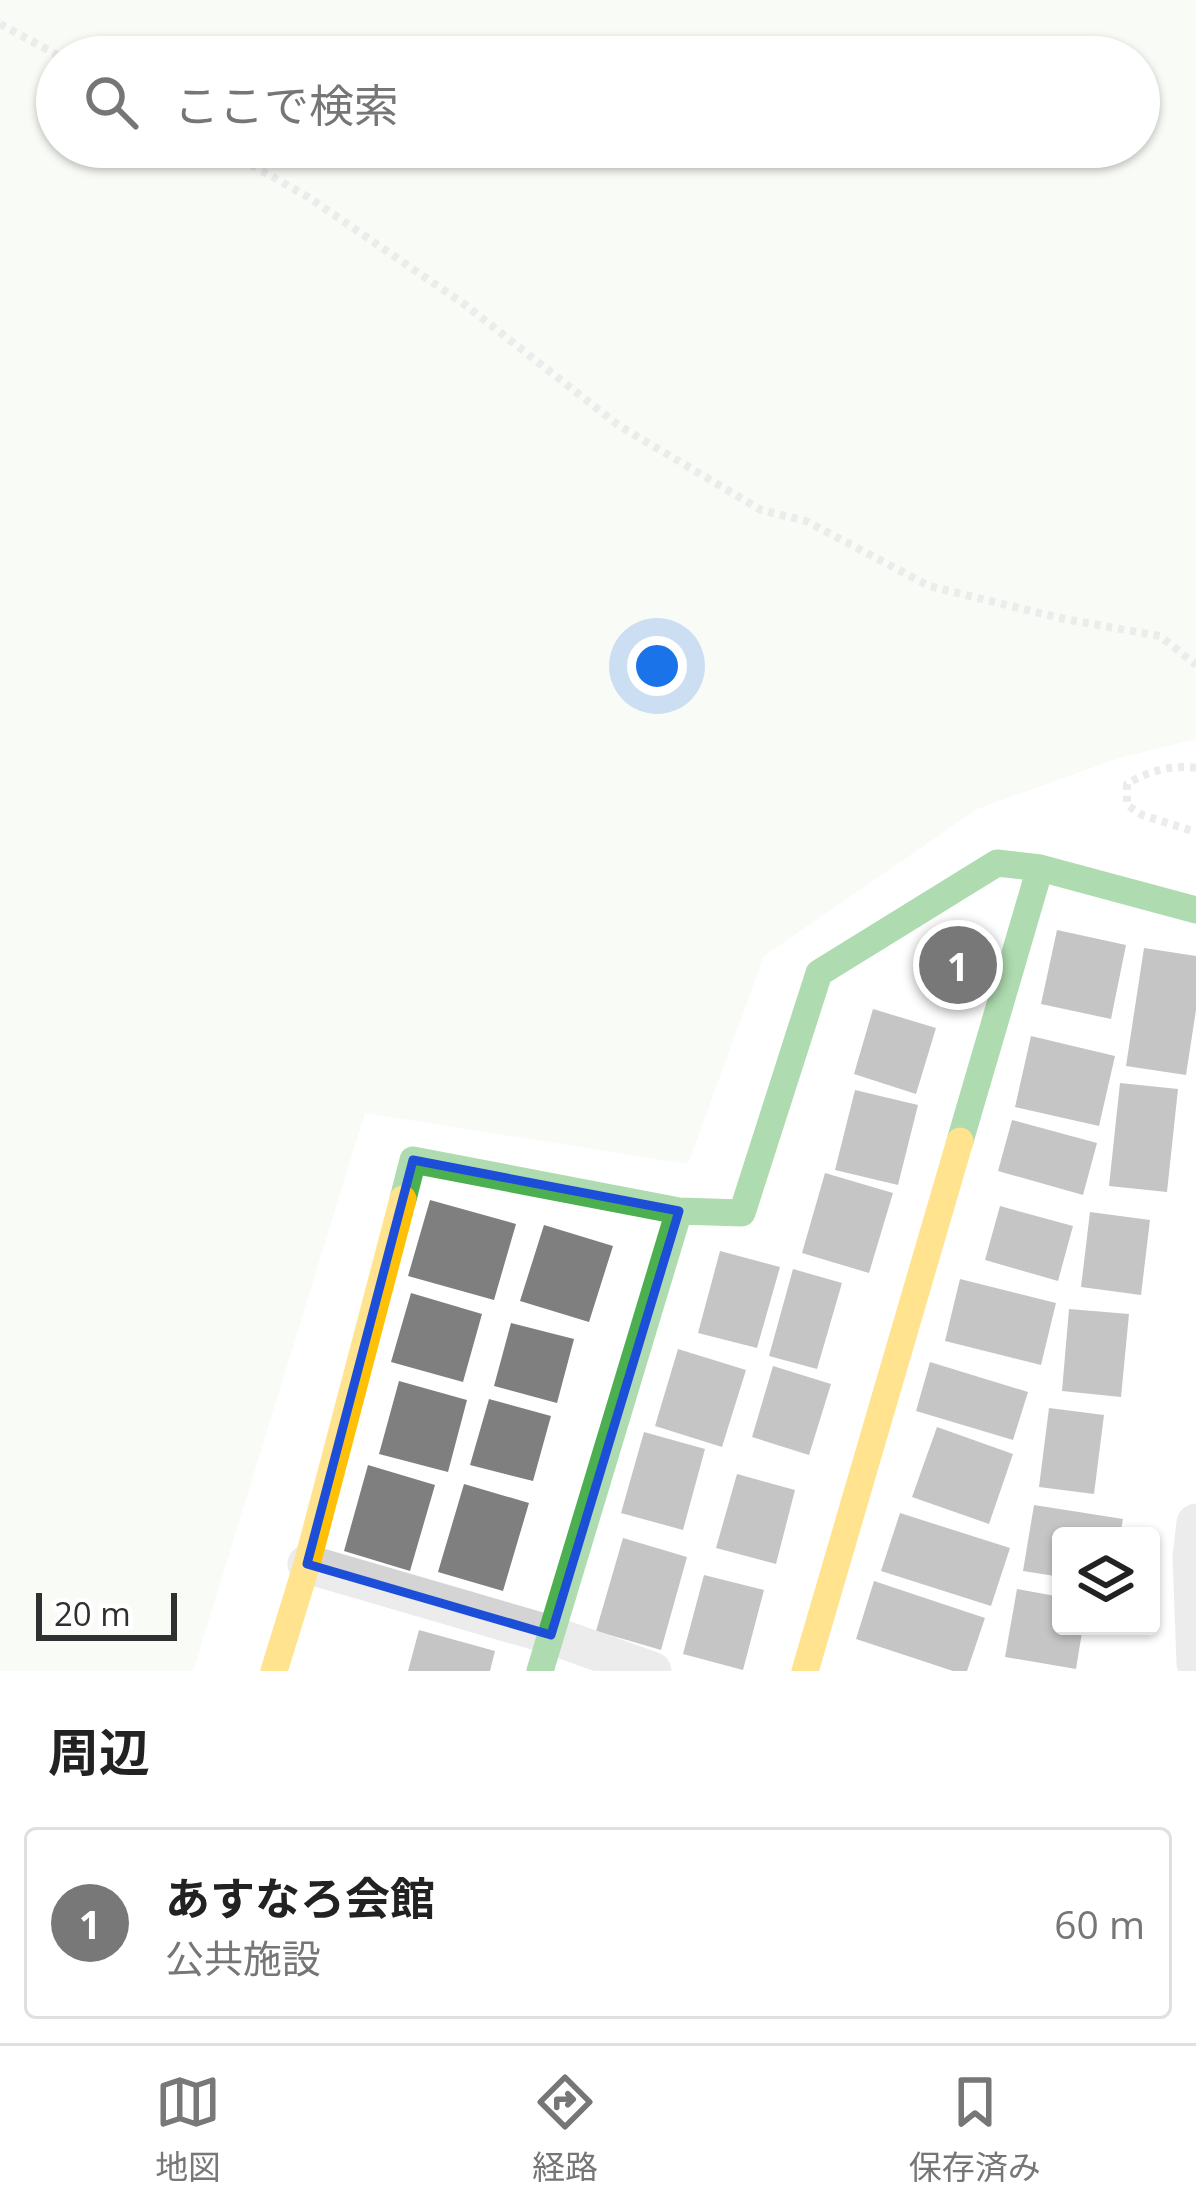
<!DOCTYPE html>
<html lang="ja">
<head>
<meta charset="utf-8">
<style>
  :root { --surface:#fff; --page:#f6f6f6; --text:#222; --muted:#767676; --line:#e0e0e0; --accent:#787878 }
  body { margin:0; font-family:"Open Sans","Noto Sans JP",sans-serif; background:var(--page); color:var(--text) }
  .controls { position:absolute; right:36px; bottom:36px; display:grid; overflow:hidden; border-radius:12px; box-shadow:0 3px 9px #0004 }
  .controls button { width:108px; height:108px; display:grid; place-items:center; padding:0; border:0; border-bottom:3px solid var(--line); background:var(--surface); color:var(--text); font:60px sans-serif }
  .scale { position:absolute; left:36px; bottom:30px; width:141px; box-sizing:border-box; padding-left:12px; border:6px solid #303030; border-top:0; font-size:33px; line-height:42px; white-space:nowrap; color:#303030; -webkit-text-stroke:9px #fff; paint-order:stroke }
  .you { position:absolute; left:657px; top:666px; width:42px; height:42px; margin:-30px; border:9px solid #fff; border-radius:50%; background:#1a73e8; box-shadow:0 0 0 18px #1a73e833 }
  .badge { display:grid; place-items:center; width:78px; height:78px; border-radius:50%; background:var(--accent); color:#fff; font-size:39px; font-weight:700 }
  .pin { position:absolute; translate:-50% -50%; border:6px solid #fff; box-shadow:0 3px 12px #0006 }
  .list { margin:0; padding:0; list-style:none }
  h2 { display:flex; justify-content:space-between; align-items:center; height:156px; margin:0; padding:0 48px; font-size:51px }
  h2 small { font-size:39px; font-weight:400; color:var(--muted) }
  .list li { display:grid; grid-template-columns:78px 1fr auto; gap:36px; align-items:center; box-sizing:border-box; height:192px; margin:0 24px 24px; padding:0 24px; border:3px solid var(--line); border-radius:12px }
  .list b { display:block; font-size:45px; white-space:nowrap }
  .list p { margin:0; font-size:39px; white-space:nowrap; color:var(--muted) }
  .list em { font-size:39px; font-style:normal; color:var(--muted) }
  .icon { flex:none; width:66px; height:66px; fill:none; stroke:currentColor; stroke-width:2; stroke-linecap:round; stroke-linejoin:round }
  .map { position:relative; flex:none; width:1196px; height:1671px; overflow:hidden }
  .search { position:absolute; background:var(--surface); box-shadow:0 3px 9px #0004; left:36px; right:36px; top:36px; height:132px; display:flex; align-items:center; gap:30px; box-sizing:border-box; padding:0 42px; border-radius:66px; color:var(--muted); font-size:45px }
  .sheet { height:372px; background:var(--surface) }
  nav { display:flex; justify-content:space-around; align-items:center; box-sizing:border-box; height:168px; border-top:3px solid var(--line); background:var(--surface); font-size:33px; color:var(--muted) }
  nav a { display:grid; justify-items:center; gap:6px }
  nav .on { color:var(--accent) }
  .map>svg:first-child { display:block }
  .green { fill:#f1f5ec; fill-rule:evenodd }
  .building { fill:#7f7f7f }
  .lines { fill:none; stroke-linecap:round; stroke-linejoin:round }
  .path { stroke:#d4d4d4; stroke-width:8; stroke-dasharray:6 6; stroke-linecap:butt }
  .street { stroke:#d4d4d4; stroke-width:39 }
  .fast { stroke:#4caf50; stroke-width:27 }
  .slow { stroke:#ffc107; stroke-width:27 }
  .marked { fill:none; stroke:#1d4ed8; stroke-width:9; stroke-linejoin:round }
</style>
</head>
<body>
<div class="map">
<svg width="1196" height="1671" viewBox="0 0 1196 1671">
  <rect width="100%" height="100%" fill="#fff"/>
  <path class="green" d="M0 0H1196V739L1119 758 977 809 764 956 688 1164 365 1113 193 1671H0ZM57 57H1139V147H57Z"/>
  <path class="building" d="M939 925 995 942 977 1004 921 988Z
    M1057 930 1126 945 1111 1019 1041 1004Z
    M1144 948 1196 956V1010L1186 1075 1126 1066Z
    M873 1009 936 1028 916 1094 854 1074Z
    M1031 1036 1115 1056 1099 1126 1015 1107Z
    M1120 1083 1178 1089 1167 1192 1109 1186Z
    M855 1090 918 1105 898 1185 835 1170Z
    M1012 1120 1097 1143 1083 1195 998 1171Z
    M825 1173 893 1193 869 1273 802 1253Z
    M430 1200 516 1224 494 1300 408 1276Z
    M1000 1206 1073 1226 1058 1281 985 1260Z
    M1090 1212 1150 1220 1141 1295 1081 1287Z
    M544 1225 613 1246 589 1322 520 1301Z
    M720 1251 780 1267 757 1348 698 1333Z
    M793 1269 842 1283 817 1369 769 1356Z
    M960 1279 1056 1303 1041 1365 945 1341Z
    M411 1293 482 1314 463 1382 391 1362Z
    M1069 1309 1129 1314 1121 1397 1062 1391Z
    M511 1323 574 1339 557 1403 494 1386Z
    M678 1349 746 1370 722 1447 655 1426Z
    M930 1362 1028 1392 1013 1440 916 1411Z
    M773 1366 831 1384 809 1455 752 1437Z
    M399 1381 467 1400 448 1472 379 1454Z
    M489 1399 551 1416 533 1481 470 1465Z
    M1049 1408 1104 1415 1094 1494 1039 1487Z
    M937 1427 1013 1454 989 1524 912 1497Z
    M644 1432 705 1449 683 1530 621 1513Z
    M368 1465 435 1485 410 1571 344 1551Z
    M737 1474 795 1490 776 1564 716 1548Z
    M464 1484 529 1503 503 1591 438 1572Z
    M1034 1505 1123 1519 1120 1536H1061V1577L1023 1571Z
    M900 1513 1010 1548 991 1606 881 1571Z
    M623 1538 687 1557 661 1650 596 1631Z
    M704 1575 764 1590 743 1670 683 1654Z
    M874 1581 985 1618 967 1671H953L856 1639Z
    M1017 1589 1061 1597V1626H1083L1076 1669 1005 1657Z
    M419 1630 495 1651 490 1671H408Z"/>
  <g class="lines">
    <path class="path" d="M0 24 61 57
      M220 147 308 197 464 304 618 425 761 510 806 521 929 586 1064 619 1160 636 1196 665
      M1196 768C1173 764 1146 772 1127 784V805L1142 815 1196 832"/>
    <path class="street" d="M1196 1523 1192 1557 1196 1663
      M307 1564 551 1635 652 1671"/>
    <path class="fast" d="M960 1141 1040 868
      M403 1199 413 1160 679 1211 742 1213 819 973 997 863 1040 868 1196 910
      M540 1671 679 1211"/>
    <path class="slow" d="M274 1671 307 1564 403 1199
      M805 1671 960 1141"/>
  </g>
  <path d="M0 0H1196V1671H0ZM413 1160 679 1211 551 1635 307 1564Z" fill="#fff" fill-opacity=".55" fill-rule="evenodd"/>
  <path class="marked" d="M413 1160 679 1211 551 1635 307 1564Z"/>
</svg>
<div class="controls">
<button><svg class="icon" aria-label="layers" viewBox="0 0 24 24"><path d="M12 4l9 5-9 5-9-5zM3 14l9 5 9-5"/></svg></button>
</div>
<div class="scale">20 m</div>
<div class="you"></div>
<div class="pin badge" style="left:958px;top:965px">1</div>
<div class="search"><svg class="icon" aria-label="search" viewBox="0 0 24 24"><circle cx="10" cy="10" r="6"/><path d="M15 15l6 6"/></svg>ここで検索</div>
</div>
<section class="sheet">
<h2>周辺<small></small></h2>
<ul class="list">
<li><span class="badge">1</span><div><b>あすなろ会館</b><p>公共施設</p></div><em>60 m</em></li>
</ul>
</section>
<nav>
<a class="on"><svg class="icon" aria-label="map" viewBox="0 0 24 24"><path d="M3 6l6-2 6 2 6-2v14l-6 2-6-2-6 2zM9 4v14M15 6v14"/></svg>地図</a>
<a><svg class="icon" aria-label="directions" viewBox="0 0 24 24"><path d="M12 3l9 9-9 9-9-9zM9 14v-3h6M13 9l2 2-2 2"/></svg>経路</a>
<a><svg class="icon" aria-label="saved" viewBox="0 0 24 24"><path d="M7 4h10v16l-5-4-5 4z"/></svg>保存済み</a>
</nav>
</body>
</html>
